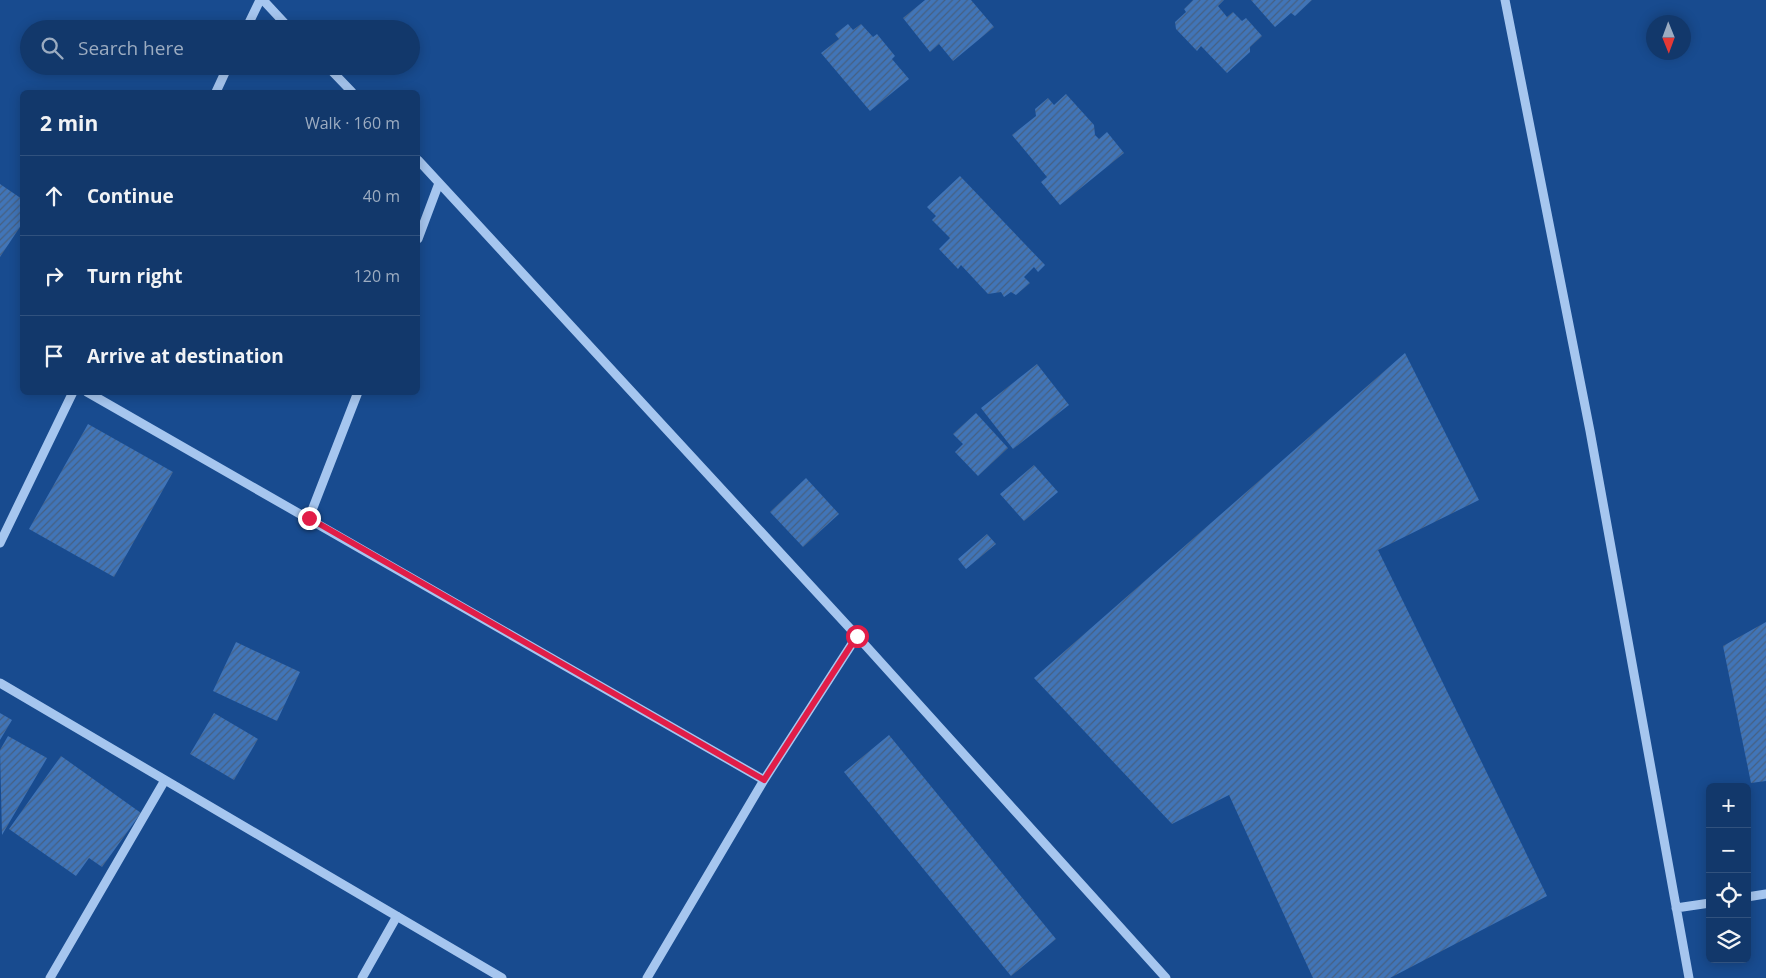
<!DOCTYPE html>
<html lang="en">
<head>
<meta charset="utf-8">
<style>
  :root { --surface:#12386b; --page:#1f4373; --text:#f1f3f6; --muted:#9cacc1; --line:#31527e }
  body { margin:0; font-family:"Open Sans",sans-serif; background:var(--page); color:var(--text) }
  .controls { position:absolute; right:15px; bottom:15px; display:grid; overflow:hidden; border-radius:8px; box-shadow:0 2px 12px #0003 }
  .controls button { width:45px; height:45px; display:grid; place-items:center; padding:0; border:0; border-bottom:1px solid var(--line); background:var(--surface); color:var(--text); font:25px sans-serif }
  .compass { position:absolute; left:1646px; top:15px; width:45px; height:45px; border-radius:50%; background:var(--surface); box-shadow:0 2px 12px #0003; rotate:179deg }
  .stop { position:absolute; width:15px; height:15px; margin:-11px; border:4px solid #e11d48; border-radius:50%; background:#fff }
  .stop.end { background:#e11d48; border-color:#fff; box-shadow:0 1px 5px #0008 }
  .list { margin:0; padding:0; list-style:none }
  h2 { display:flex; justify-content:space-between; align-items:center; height:65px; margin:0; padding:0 20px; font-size:21px }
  h2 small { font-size:16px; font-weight:400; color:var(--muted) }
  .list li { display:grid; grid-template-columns:32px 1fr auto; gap:15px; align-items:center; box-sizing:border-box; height:80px; padding:0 20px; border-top:1px solid var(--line) }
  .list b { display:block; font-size:19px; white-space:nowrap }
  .list em { font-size:16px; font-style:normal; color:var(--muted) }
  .icon { flex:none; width:28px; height:28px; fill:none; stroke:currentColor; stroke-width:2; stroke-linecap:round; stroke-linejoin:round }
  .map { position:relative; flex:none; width:1766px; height:978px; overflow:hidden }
  .search { position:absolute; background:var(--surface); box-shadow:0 2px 12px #0003; left:20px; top:20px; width:400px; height:55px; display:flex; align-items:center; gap:12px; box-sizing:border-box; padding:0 18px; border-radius:28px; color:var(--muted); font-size:19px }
  .panel { position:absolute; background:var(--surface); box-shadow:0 2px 12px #0003; left:20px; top:90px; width:400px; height:305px; border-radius:8px }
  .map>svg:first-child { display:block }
  .building { fill:url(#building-hatch) }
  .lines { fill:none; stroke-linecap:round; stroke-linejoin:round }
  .minor { stroke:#a6c6ef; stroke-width:9 }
  .route { stroke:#e11d48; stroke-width:6 }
</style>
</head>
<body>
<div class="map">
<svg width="1766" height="978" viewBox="0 0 1766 978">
  <defs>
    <pattern id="building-hatch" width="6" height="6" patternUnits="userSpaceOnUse" patternTransform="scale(1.25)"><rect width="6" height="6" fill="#4175b8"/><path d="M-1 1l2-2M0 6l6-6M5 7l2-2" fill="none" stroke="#466082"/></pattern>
  </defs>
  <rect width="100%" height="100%" fill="#184b8f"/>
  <path class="building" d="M925 0H971L994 27 953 61 939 44 930 52 903 18Z
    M1193 0H1224L1218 6 1227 17 1233 12 1242 21 1246 18 1262 36 1250 47V52L1227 73 1201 46 1197 51 1176 29 1175 22 1186 12 1184 9Z
    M1251 0H1312L1295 16 1291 13 1275 27Z
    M848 24 853 30 861 24 873 37 877 34 895 56 892 59 909 79 870 111 821 53 839 39 835 34Z
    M1066 94 1094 125 1095 135 1099 139 1107 132 1124 153 1060 205 1041 182 1047 177 1012 135 1036 116 1035 109 1048 98 1054 105Z
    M960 176 1045 265 1038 272 1034 267 1024 277 1030 283 1016 295 1011 292 1004 297 1001 292 988 294 961 265 958 269 939 249 950 238 932 220 936 216 927 207Z
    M0 184 22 199V224L0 257Z
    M1405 353 1479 500 1378 550 1547 896 1390 978H1313L1229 795 1172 824 1034 678Z
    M1037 364 1069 405 1013 449 981 408Z
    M976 413 1008 448 978 476 955 452 963 444 953 434Z
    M88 424 173 472 114 577 29 529Z
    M1034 465 1058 492 1024 521 1000 494Z
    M806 478 839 514 803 547 770 512Z
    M987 534 996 544 966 569 958 559Z
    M1766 622V781L1751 783 1723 646Z
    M236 642 300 672 277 721 213 691Z
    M0 713 12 720 0 740Z
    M214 713 258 739 234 780 190 754Z
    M889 735 1056 939 1011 976 844 772Z
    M8 736 47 758 2 835 0 750Z
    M61 756 141 813 102 867 89 858 76 876 9 829Z"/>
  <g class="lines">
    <path class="minor" d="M263 0 290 29
      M1505 0 1590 431 1689 978
      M246 29 260 0
      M327 66 352 92
      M216 92 228 66
      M418 160 857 636 1166 978
      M418 239 439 183
      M87 392 764 780
      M309 518 358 392
      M0 543 73 392
      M0 683 502 978
      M1747 897 1766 894
      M1676 908 1710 903
      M50 978 165 780
      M362 978 397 916
      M647 978 764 780 857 636"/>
  </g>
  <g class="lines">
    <path class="route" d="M309 518 764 780 857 636"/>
  </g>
</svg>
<div class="controls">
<button>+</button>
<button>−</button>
<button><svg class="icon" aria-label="locate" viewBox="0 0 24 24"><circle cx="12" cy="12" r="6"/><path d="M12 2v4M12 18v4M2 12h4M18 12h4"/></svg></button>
<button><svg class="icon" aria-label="layers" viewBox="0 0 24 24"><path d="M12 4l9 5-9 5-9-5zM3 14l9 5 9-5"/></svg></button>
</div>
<svg class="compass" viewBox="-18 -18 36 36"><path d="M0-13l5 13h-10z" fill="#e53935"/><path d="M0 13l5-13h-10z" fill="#9cacc1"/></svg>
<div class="stop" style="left:857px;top:636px"></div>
<div class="stop end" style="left:309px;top:518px"></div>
<div class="search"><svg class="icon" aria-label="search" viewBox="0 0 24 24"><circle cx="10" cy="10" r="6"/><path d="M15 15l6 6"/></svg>Search here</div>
<section class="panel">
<h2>2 min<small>Walk · 160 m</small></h2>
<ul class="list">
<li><svg class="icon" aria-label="ahead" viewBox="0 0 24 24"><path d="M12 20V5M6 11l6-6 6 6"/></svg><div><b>Continue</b></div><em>40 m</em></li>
<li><svg class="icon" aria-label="right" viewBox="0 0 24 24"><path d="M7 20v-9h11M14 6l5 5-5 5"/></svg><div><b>Turn right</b></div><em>120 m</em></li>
<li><svg class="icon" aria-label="arrive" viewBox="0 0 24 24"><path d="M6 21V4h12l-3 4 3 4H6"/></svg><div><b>Arrive at destination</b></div></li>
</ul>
</section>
</div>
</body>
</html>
